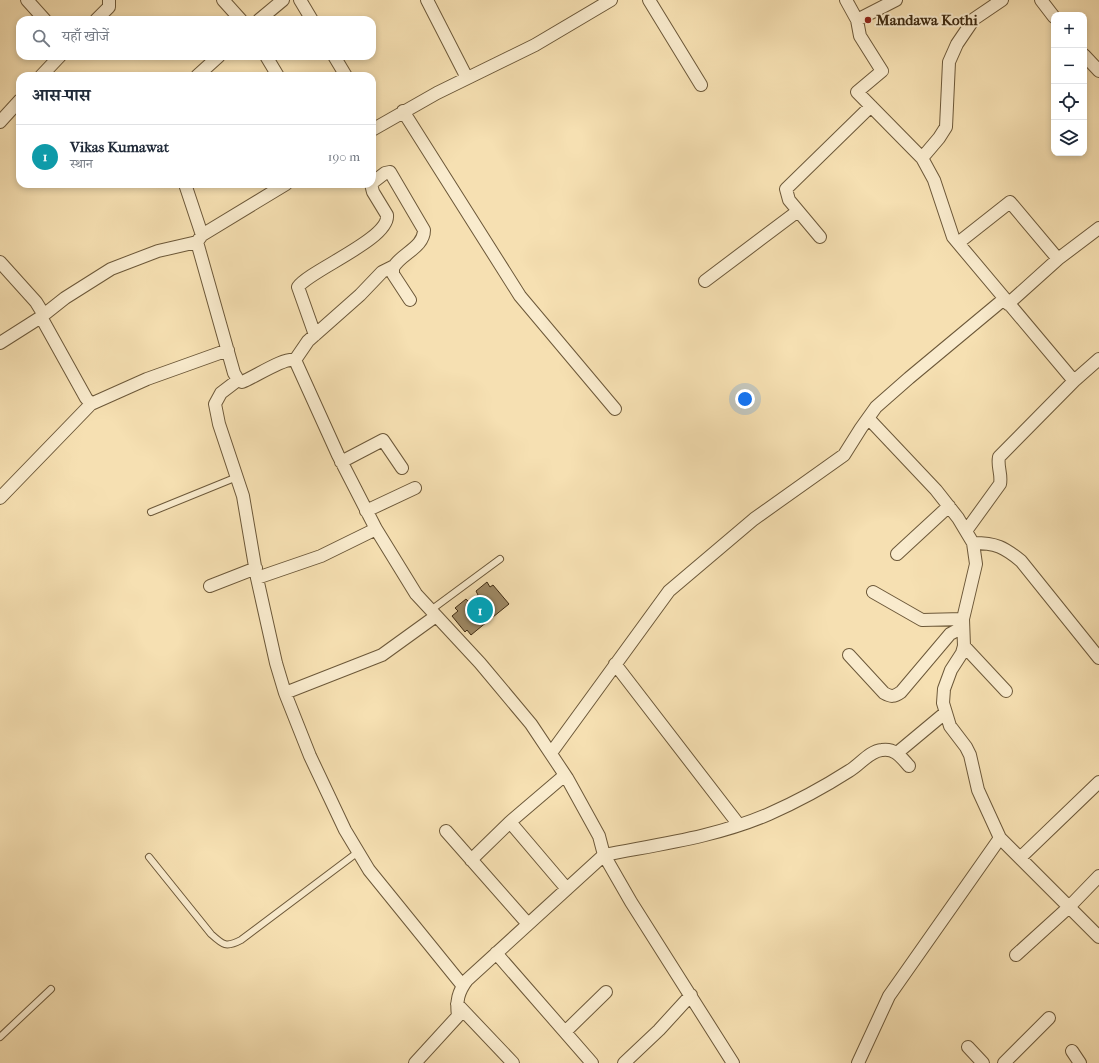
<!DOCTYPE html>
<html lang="hi">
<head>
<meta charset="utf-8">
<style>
  :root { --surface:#fff; --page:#f2f2f3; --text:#1f2937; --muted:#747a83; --line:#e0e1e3; --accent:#8f2418 }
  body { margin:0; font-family:"IM FELL French Canon","Noto Serif Devanagari",serif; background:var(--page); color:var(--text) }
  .controls { position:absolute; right:12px; top:12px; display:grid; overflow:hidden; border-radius:8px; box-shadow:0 2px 6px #0003 }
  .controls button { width:36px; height:36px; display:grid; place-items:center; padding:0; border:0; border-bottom:1px solid var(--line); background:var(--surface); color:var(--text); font:20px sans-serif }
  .you { position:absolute; left:745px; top:399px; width:14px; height:14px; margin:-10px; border:3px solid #fff; border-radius:50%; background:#1a73e8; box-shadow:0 0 0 6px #1a73e833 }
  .badge { display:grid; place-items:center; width:26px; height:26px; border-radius:50%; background:var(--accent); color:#fff; font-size:13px; font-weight:700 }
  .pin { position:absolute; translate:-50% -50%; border:2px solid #fff; box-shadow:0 1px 4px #0006 }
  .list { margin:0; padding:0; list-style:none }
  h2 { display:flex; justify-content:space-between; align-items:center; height:52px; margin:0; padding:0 16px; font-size:17px }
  h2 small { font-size:13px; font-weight:400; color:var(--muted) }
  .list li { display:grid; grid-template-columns:26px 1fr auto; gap:12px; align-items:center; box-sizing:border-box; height:64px; padding:0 16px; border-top:1px solid var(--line) }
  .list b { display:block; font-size:15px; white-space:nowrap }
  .list p { margin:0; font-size:13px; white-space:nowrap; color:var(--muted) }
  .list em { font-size:13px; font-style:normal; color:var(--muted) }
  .icon { flex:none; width:22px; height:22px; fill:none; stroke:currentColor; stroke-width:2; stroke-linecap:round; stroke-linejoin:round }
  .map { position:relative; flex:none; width:1099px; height:1063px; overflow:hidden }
  .search { position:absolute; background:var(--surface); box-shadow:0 2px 6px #0003; left:16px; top:16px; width:360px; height:44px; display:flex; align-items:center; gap:10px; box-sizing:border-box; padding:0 14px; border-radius:12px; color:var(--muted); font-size:15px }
  .panel { position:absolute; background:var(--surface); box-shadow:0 2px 6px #0003; left:16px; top:72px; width:360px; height:116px; border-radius:12px }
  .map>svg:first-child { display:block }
  .building { fill:#9e8965; stroke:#3e2a11 }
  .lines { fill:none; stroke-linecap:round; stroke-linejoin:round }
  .service-casing { stroke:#6c5839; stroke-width:8 }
  .minor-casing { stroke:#6c5839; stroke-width:14 }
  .service { stroke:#f9ebcd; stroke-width:6 }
  .minor { stroke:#f9ebcd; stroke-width:12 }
  .poi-dot { fill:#8f2418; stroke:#f9ebcd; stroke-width:1.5 }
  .labels { text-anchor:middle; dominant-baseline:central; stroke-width:4; stroke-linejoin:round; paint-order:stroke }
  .poi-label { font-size:15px; font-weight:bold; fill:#3e2a11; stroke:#f9ebcd; text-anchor:start }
</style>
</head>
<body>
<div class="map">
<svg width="1099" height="1063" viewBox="0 0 1099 1063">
  <rect width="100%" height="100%" fill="#f6e0b2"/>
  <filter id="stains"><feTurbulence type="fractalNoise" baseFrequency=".005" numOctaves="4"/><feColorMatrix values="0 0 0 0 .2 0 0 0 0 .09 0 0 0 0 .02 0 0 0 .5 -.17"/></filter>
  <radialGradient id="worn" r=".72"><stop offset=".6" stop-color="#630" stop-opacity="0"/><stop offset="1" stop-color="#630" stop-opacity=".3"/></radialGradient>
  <path class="building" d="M487 582 490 587 493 585 509 604 493 617 488 612 484 615 488 621 471 635 467 630 465 632 452 616 458 611 455 608 466 599 469 602 478 595 476 591Z"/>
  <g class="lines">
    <defs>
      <path id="service" d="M151 512 237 477
        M431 610 500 559
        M149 857 211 934C223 945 226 948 241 940L358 852
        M0 1037 51 989"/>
      <path id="minor" d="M27 0 45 20
        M223 0 241 20
        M300 0 312 20
        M427 0 467 78
        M649 0 701 85
        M846 0 857 20 860 36 882 71 857 92 922 158 934 180 953 237 1074 381
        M1041 0 1054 17
        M96 20 109 7V0
        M259 20 283 0
        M857 20 896 0
        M1084 55 1099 71
        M266 56 278 76
        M334 56 346 76
        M41 76 60 56
        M197 76 219 56
        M403 111 520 296 615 409
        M0 122 20 100
        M372 130 437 93 535 45 611 0
        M922 158 939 138 946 127 949 62 957 44 974 19 1002 0
        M372 183 385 173 390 172 424 230C424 248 400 254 393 268V274L410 300
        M185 184 202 235
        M286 184 202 235 197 242 234 373 238 380 242 382C255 377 284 357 295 360L338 455 376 529 416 594 480 663 531 724 567 778 599 836 604 855 467 980C458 992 456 1001 458 1016L415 1063
        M820 237 789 200 786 189 871 106
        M958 243 1010 202 1058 259
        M0 262 36 302 44 315
        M705 281 798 211
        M1008 304 1058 259 1099 228
        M41 317 86 398 91 404 147 379 228 350
        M315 335 298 287C310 270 390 239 387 215L373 192 371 184
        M0 343 41 317 65 298 111 269 158 251 197 242
        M295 360 308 341 360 295 382 272 394 266
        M238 380 221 393 215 404 219 424 243 496 257 578 276 663 285 693 382 655 436 616
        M868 418 936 490 958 518 973 543 976 564 963 619 964 646 962 653 951 670 944 689 943 703 950 726 966 747 970 755 978 790 1000 838 1099 937
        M341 462 383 440 402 468
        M0 498 91 404
        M366 511 415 488
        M966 531 1000 484C1002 474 997 467 999 457L1074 381 1099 359
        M973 543C996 543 1004 547 1021 561L1099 658
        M897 554 949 506
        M257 578 321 556 376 529
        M210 586 256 568
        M873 592 922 620 963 619
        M964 646 1006 691
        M849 655 884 693C891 697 894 697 901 692L950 634 963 627
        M615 664 739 825
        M285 693 310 756 345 830 369 870 463 986
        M551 753 669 591 754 519 844 455 861 428 876 407 909 378 1004 299
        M897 753 945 713
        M510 822 567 889
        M446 831 528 924
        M1020 858 1099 782
        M471 860 510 822 565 775
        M496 953 592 1063
        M1016 955 1069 907 1099 876
        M457 1004 513 1063
        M565 1032 606 992
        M968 1047 983 1063
        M1072 1051 1080 1063
        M624 1063 659 1030 691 995
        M733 1063 631 902 604 855C660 844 716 837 769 814 796 802 824 787 849 771 860 765 869 751 882 750 895 748 901 757 909 766
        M858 1063 889 996 1000 838
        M1004 1063 1049 1018"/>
    </defs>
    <use href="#service" class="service-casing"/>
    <use href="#minor" class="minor-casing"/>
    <use href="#service" class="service"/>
    <use href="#minor" class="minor"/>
  </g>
  <circle class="poi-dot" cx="868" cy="20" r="4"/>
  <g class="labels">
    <g class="poi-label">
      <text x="876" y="20">Mandawa Kothi</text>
    </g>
  </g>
  <rect width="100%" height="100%" filter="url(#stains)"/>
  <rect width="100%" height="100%" fill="url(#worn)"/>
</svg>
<div class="controls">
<button>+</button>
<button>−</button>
<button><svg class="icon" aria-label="locate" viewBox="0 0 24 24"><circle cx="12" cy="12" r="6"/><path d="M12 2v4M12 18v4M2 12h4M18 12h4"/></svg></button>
<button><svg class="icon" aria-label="layers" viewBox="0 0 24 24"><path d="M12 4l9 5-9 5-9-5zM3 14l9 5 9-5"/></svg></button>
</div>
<div class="you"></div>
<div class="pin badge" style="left:480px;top:610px;background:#0f9aa8">1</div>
<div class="search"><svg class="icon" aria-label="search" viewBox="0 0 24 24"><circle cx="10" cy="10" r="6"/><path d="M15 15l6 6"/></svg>यहाँ खोजें</div>
<section class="panel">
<h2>आस-पास<small></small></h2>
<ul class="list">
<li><span class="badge" style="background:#0f9aa8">1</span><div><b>Vikas Kumawat</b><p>स्थान</p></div><em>190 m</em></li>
</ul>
</section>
</div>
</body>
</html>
